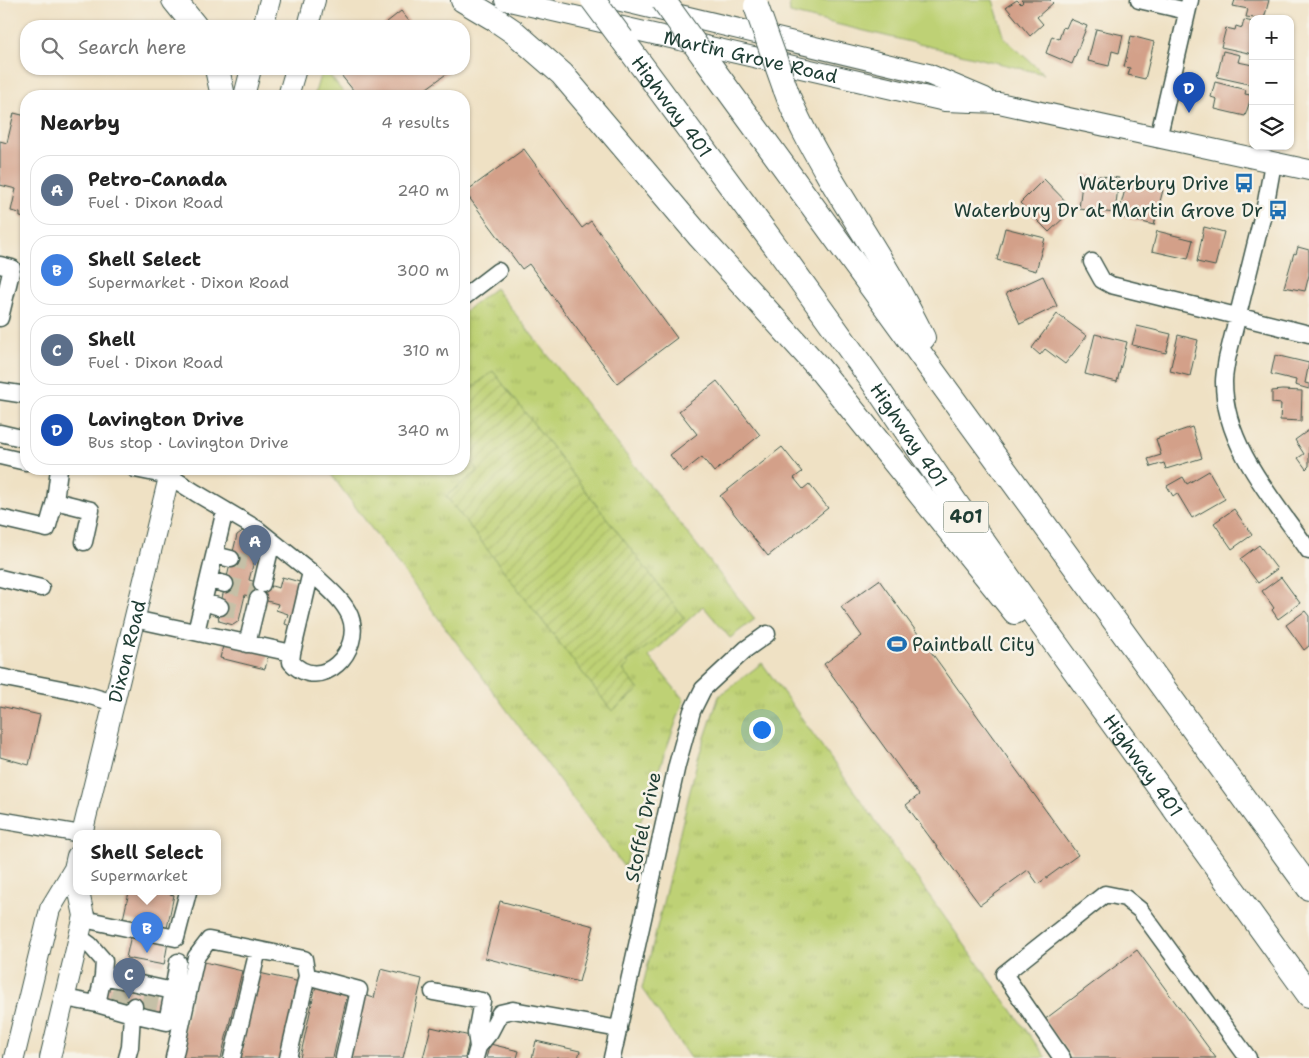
<!DOCTYPE html>
<html lang="en">
<head>
<meta charset="utf-8">
<style>
  :root { --surface:#fff; --page:#f6f6f6; --text:#222; --muted:#767676; --line:#e0e0e0; --accent:#7c3aed }
  body { margin:0; font-family:"Shantell Sans",sans-serif; background:var(--page); color:var(--text) }
  .controls { position:absolute; right:15px; top:15px; display:grid; overflow:hidden; border-radius:10px; box-shadow:0 1px 4px #0004 }
  .controls button { width:45px; height:45px; display:grid; place-items:center; padding:0; border:0; border-bottom:1px solid var(--line); background:var(--surface); color:var(--text); font:25px sans-serif }
  .you { position:absolute; left:761px; top:729px; width:18px; height:18px; margin:-12px; border:4px solid #fff; border-radius:50%; background:#1a73e8; box-shadow:0 0 0 8px #1a73e833 }
  .badge { display:grid; place-items:center; width:32px; height:32px; border-radius:50%; background:var(--accent); color:#fff; font-size:16px; font-weight:700 }
  .pin { position:absolute; translate:-50% -41px; filter:drop-shadow(0 1px 2px #0008) }
  .pin::after { content:''; position:absolute; top:26px; width:18px; height:15px; background:inherit; clip-path:polygon(0 0,100% 0,50% 100%) }
  .popup { position:absolute; left:73px; top:830px; width:148px; height:65px; box-sizing:border-box; display:grid; place-content:center; border-radius:10px; background:var(--surface); filter:drop-shadow(0 1px 4px #0005); font-size:16px; white-space:nowrap; color:var(--muted) }
  .popup b { font-size:19px; color:var(--text) }
  .popup::after { content:''; position:absolute; left:50%; top:100%; margin-left:-10px; border:10px solid transparent; border-top-color:var(--surface) }
  .list { margin:0; padding:0; list-style:none }
  h2 { display:flex; justify-content:space-between; align-items:center; height:65px; margin:0; padding:0 20px; font-size:21px }
  h2 small { font-size:16px; font-weight:400; color:var(--muted) }
  .list li { display:grid; grid-template-columns:32px 1fr auto; gap:15px; align-items:center; box-sizing:border-box; height:70px; margin:0 10px 10px; padding:0 10px; border:1px solid var(--line); border-radius:20px }
  .list b { display:block; font-size:19px; white-space:nowrap }
  .list p { margin:0; font-size:16px; white-space:nowrap; color:var(--muted) }
  .list em { font-size:16px; font-style:normal; color:var(--muted) }
  .icon { flex:none; width:28px; height:28px; fill:none; stroke:currentColor; stroke-width:2; stroke-linecap:round; stroke-linejoin:round }
  .map { position:relative; flex:none; width:1309px; height:1058px; overflow:hidden }
  .search { position:absolute; background:var(--surface); box-shadow:0 1px 4px #0004; left:20px; top:20px; width:450px; height:55px; display:flex; align-items:center; gap:12px; box-sizing:border-box; padding:0 18px; border-radius:20px; color:var(--muted); font-size:19px }
  .panel { position:absolute; background:var(--surface); box-shadow:0 1px 4px #0004; left:20px; top:90px; width:450px; height:385px; border-radius:20px }
  .map>svg:first-child { display:block }
  .grass { fill:url(#grass-tufts); stroke:#6e8754 }
  .park { fill:#bed174; stroke:#6e8754 }
  .garden { fill:url(#garden-furrows); stroke:#6e8754 }
  .building { fill:#d3a089 }
  .lines { fill:none; stroke-linecap:round; stroke-linejoin:round }
  .minor-tunnel { stroke:#c5c0a7; stroke-width:16; stroke-dasharray:16 8; stroke-linecap:butt }
  .minor-casing { stroke:#3e564a; stroke-width:19 }
  .major-casing { stroke:#3e564a; stroke-width:22 }
  .highway-casing { stroke:#3e564a; stroke-width:26 }
  .minor { stroke:#fff; stroke-width:16 }
  .major { stroke:#fff; stroke-width:20 }
  .highway { stroke:#fff; stroke-width:24 }
  .highway-bridge-casing { stroke:#3e564a; stroke-width:26; stroke-linecap:butt }
  .highway-bridge { stroke:#fff; stroke-width:24 }
  .labels { text-anchor:middle; dominant-baseline:central; stroke-width:5; stroke-linejoin:round; paint-order:stroke }
  .shield { fill:#f7f3e8; stroke:#60746a; stroke-width:1 }
  .shield-label { font-size:18px; font-weight:bold; fill:#1f3d34 }
  .street-label { font-size:19px; fill:#1f3d34; stroke:#f7f3e8 }
  .poi-label { font-size:19px; fill:#1f3d34; stroke:#f7f3e8; text-anchor:end }
</style>
</head>
<body>
<div class="map">
<svg width="1309" height="1058" viewBox="0 0 1309 1058">
  <defs>
    <pattern id="grass-tufts" width="24" height="20" patternUnits="userSpaceOnUse" patternTransform="scale(1.25)"><rect width="24" height="20" fill="#bed174"/><path d="M3 7l-1-3M5 7V3M7 7l1-3M15 17l-1-3M17 17v-4M19 17l1-3" fill="none" stroke="#a3b465"/></pattern>
    <pattern id="garden-furrows" width="10" height="10" patternUnits="userSpaceOnUse" patternTransform="scale(1.25)"><rect width="10" height="10" fill="#bed174"/><path d="M-1 1l2-2M0 10L10 0M9 11l2-2" fill="none" stroke="#a3b465"/></pattern>
  </defs>
  <rect width="100%" height="100%" fill="#f7f3e8"/>
  <filter id="ink" filterUnits="userSpaceOnUse"><feTurbulence type="fractalNoise" baseFrequency=".02" numOctaves="2"/><feDisplacementMap in="SourceGraphic" scale="10" xChannelSelector="R" yChannelSelector="G"/><feConvolveMatrix kernelMatrix="1 2 1 2 8 2 1 2 1" color-interpolation-filters="sRGB"/></filter>
  <filter id="wash" filterUnits="userSpaceOnUse"><feTurbulence type="fractalNoise" baseFrequency=".0096" numOctaves="4" result="noise"/><feDisplacementMap in="SourceGraphic" scale="20" xChannelSelector="R" yChannelSelector="G"/><feGaussianBlur stdDeviation="1.12" result="paint"/><feColorMatrix in="noise" values="0 0 0 0 0 0 0 0 0 0 0 0 0 0 0 0 0 1.4 0 .05"/><feComposite in="paint" operator="in"/></filter>
  <g filter="url(#wash)">
    <rect width="100%" height="100%" fill="#efe1c4"/>
    <path class="grass" d="M322 69H325L346 96H314Z
      M495 288 755 619 730 638 703 606 649 657 684 700 624 867 327 469H464V312Z
      M762 663 1046 1058H690L642 989 698 758 719 696Z"/>
    <path class="park" d="M789 0H993L1005 39 1044 74 790 13Z"/>
    <path class="garden" d="M493 371 684 618 627 662 629 664 623 670 639 690 612 711 446 496 478 471 464 452V394Z"/>
    <g id="blocks">
      <path class="building" d="M1017 0 1021 4 1023 2 1021 0H1050L1053 3 1037 17 1043 24 1030 36 1006 7Z
        M1235 0H1269L1264 19 1246 17 1248 9 1233 6Z
        M401 11 413 26H382Z
        M1070 19 1087 26 1072 64 1046 53 1052 36 1059 39 1063 27 1066 28Z
        M1244 20 1253 22V54L1221 47 1226 28 1235 30 1236 26 1242 28Z
        M1096 29 1123 35 1119 53 1112 51 1109 66 1088 61Z
        M1131 36 1154 42 1145 79 1128 75 1130 68 1124 67Z
        M1223 51 1240 55 1238 62 1253 65V85L1217 77Z
        M336 69H447L449 72 416 96H358Z
        M1215 82 1246 90 1245 94 1250 95 1251 98 1245 116 1215 109 1217 99 1211 97Z
        M14 113 26 116V218L20 217V213L11 211 16 189 0 185V141L7 143Z
        M524 149 582 228 591 221 677 338 617 383 529 264 522 269 465 192Z
        M1083 174 1119 178 1115 213 1079 209Z
        M1044 179 1073 209 1049 232 1020 203Z
        M1127 182 1163 190 1154 225 1118 216Z
        M1204 227 1224 232 1215 266 1197 262Z
        M1005 228 1045 238 1036 271 997 260Z
        M1157 231 1193 240 1188 259 1152 251Z
        M1298 247 1309 250V275L1305 291 1284 287 1294 253 1296 254Z
        M1043 276 1057 306 1020 324 1006 293Z
        M1057 314 1087 336 1065 364 1045 349 1040 355 1032 348Z
        M1137 326 1171 334 1166 353 1132 345Z
        M1095 334 1127 342 1117 382 1085 374Z
        M1178 335 1198 340 1190 376 1170 371Z
        M1275 355 1309 363 1305 383 1309 384V389L1295 385 1296 380 1271 374Z
        M717 381 760 435 714 472 702 457 683 472 670 455 697 434 679 411Z
        M1282 390 1302 391 1301 421 1280 420 1281 404 1272 403V391Z
        M1192 427 1202 458 1166 469 1164 463 1151 467 1148 459 1161 455 1156 439Z
        M1309 430V466L1306 469 1298 458 1304 454 1295 440Z
        M782 447 802 472 794 478 803 489 809 484 828 508 768 556 720 496Z
        M1209 471 1225 499 1192 518 1177 493 1173 496 1167 486 1183 477 1187 484Z
        M1234 509 1252 535 1232 549 1214 523Z
        M244 530 260 539 249 580 279 588 282 577 303 583 293 627 285 624 288 614 276 610 278 604 245 595 239 621 233 625 219 621 218 615 237 535Z
        M1259 545 1277 569 1258 583 1240 559Z
        M1281 577 1300 603 1278 619 1272 610 1274 608 1262 591Z
        M879 580 1078 855 1038 884 1028 870 980 905 906 805 919 795 824 664 862 636 841 607Z
        M1305 611 1309 616V646L1304 650 1286 625Z
        M224 642 269 653 265 669 220 658Z
        M0 706 40 715 29 765 0 757Z
        M129 892H161L174 895 167 928 123 919Z
        M500 901 594 926 579 982 485 958Z
        M131 935 168 942 164 965 126 958Z
        M1137 950 1216 1058H1072L1044 1020Z
        M200 961 242 971 221 1058H177Z
        M381 969 422 979 403 1058H349L364 995 374 998Z
        M259 973 300 982 283 1058H239Z
        M103 984 170 997 166 1013 100 1000Z
        M316 985 348 992 333 1058H300Z
        M431 1027 470 1036 465 1058H423Z
        M536 1041 580 1051 578 1058H532Z
        M490 1044 519 1051 517 1058H486Z"/>
    </g>
  </g>
  <g filter="url(#ink)">
    <use href="#blocks" fill-opacity="0" stroke="#3e564a" stroke-width="1"/>
    <g class="lines">
      <path class="minor-tunnel" d="M231 559 253 564
        M225 584 260 593
        M220 607 241 612
        M118 1003 121 987
        M148 1009 152 993"/>
      <defs>
        <path id="minor" d="M1139 0 1187 11
          M1158 139 1190 0
          M1273 163 1266 202 1227 359C1226 366 1224 374 1224 382 1224 446 1274 500 1309 551
          M1092 262 1102 280 1111 285 1309 334
          M0 265 12 268 0 318
          M464 297 498 271
          M0 391 26 395
          M0 433 26 439
          M0 456 26 462
          M55 501 59 469
          M0 518 47 529 55 501 91 510 84 542
          M215 555 231 559
          M0 578 41 588
          M209 580 225 584
          M262 584 272 541
          M204 602 220 607
          M134 619 292 653 311 572 257 529 196 493 169 476 135 469
          M196 632 225 510
          M247 644 258 599
          M292 653 291 662C321 695 364 650 350 616 343 599 324 585 311 572
          M0 677 77 692 114 703
          M0 820 81 834
          M83 919 176 938 188 892
          M79 937 90 945 104 961 103 976 173 991 167 1022 132 1014 130 1047 127 1058
          M103 976 97 1004 132 1014 134 1006
          M307 976 359 990 344 1058
          M173 991 178 962
          M433 992 482 1001 476 1033 478 1047 475 1058
          M64 998 97 1004
          M478 1047 490 1032 500 1013 513 1010 619 1029
          M174 1058 196 957 209 940 304 959 307 976 288 1058
          M232 1058 258 950
          M612 1058 677 765 692 711 703 689 746 649 767 634
          M1062 1058 1004 974 1105 894 1125 898 1140 910 1248 1058"/>
        <g id="major">
          <path id="s1" d="M505 0 945 101 999 103 1309 170"/>
          <path d="M617 0 928 74 985 98"/>
          <path d="M263 26 270 0"/>
          <path d="M308 26 315 0"/>
          <path d="M244 96 251 69"/>
          <path d="M288 96 296 69"/>
          <path id="s2" d="M82 834 171 469"/>
          <path d="M14 1058 50 909 74 869 77 856"/>
          <path d="M50 1058 84 916 79 892"/>
        </g>
        <g id="highway">
          <path d="M174 0 195 26"/>
          <path d="M463 0 495 19 514 32 562 74 700 237 818 367 1015 612"/>
          <path id="s3" d="M622 39 782 255 869 376 955 502 1042 625 1309 995"/>
          <path d="M704 57 1309 888"/>
          <path d="M217 69 223 96"/>
          <path d="M785 88C796 119 813 148 829 176 861 230 896 281 923 338"/>
        </g>
      </defs>
      <use href="#minor" class="minor-casing"/>
      <use href="#major" class="major-casing"/>
      <use href="#highway" class="highway-casing"/>
      <use href="#minor" class="minor"/>
      <use href="#major" class="major"/>
      <use href="#highway" class="highway"/>
      <defs>
        <path id="highway-bridge" d="M593 0 622 39
          M663 0 704 57
          M756 6 785 88"/>
      </defs>
      <use href="#highway-bridge" class="highway-bridge-casing"/>
      <use href="#highway-bridge" class="highway-bridge"/>
    </g>
  </g>
  <defs>
    <symbol id="bus-bare" viewBox="-9 -9 18 18"><path d="M-5-6H5V4H4V6H2V4H-2V6H-4V4H-5ZM-3.5-4V0h7V-4ZM-3.5 1.2v1.5H-2V1.2ZM2 1.2v1.5H3.5V1.2Z" fill="#1f6fb2" stroke="#f7f3e8" stroke-width="2.5" paint-order="stroke"/></symbol>
    <symbol id="stadium-bare" viewBox="-9 -9 18 18"><path d="M0-5a6.5 5 0 1 0 0 10a6.5 5 0 1 0 0-10ZM-3.5-1.8h7v3.6h-7Z" fill="#1f6fb2" stroke="#f7f3e8" stroke-width="2.5" paint-order="stroke"/></symbol>
  </defs>
  <g fill-rule="evenodd">
    <use href="#bus-bare" x="1230" y="169" width="28" height="28"/>
    <use href="#bus-bare" x="1264" y="196" width="28" height="28"/>
    <use href="#stadium-bare" x="883" y="630" width="28" height="28"/>
  </g>
  <g class="labels">
    <rect class="shield" x="943.5" y="501.5" width="45" height="31" rx="4"/>
    <g class="shield-label">
      <text x="966" y="517">401</text>
    </g>
    <g class="street-label">
      <text stroke="none"><textPath href="#s1" startOffset="252">Martin Grove Road</textPath></text>
      <text stroke="none"><textPath href="#s3" startOffset="84">Highway 401</textPath></text>
      <text stroke="none"><textPath href="#s3" startOffset="489">Highway 401</textPath></text>
      <text stroke="none"><textPath href="#s2" startOffset="188">Dixon Road</textPath></text>
      <text stroke="none"><textPath href="#s3" startOffset="894">Highway 401</textPath></text>
      <text transform="translate(643 827) rotate(-78)">Stoffel Drive</text>
    </g>
    <g class="poi-label">
      <text x="1229" y="183">Waterbury Drive</text>
      <text x="1263" y="210">Waterbury Dr at Martin Grove Dr</text>
      <text x="912" y="644" text-anchor="start">Paintball City</text>
    </g>
  </g>
</svg>
<div class="controls">
<button>+</button>
<button>−</button>
<button><svg class="icon" aria-label="layers" viewBox="0 0 24 24"><path d="M12 4l9 5-9 5-9-5zM3 14l9 5 9-5"/></svg></button>
</div>
<div class="you"></div>
<div class="pin badge" style="left:255px;top:566px;background:#5c6f8a">A</div>
<div class="pin badge" style="left:147px;top:953px;background:#3f7fe0">B</div>
<div class="popup"><b>Shell Select</b>Supermarket</div>
<div class="pin badge" style="left:129px;top:999px;background:#5c6f8a">C</div>
<div class="pin badge" style="left:1189px;top:113px;background:#1a4fb4">D</div>
<div class="search"><svg class="icon" aria-label="search" viewBox="0 0 24 24"><circle cx="10" cy="10" r="6"/><path d="M15 15l6 6"/></svg>Search here</div>
<section class="panel">
<h2>Nearby<small>4 results</small></h2>
<ul class="list">
<li><span class="badge" style="background:#5c6f8a">A</span><div><b>Petro-Canada</b><p>Fuel · Dixon Road</p></div><em>240 m</em></li>
<li><span class="badge" style="background:#3f7fe0">B</span><div><b>Shell Select</b><p>Supermarket · Dixon Road</p></div><em>300 m</em></li>
<li><span class="badge" style="background:#5c6f8a">C</span><div><b>Shell</b><p>Fuel · Dixon Road</p></div><em>310 m</em></li>
<li><span class="badge" style="background:#1a4fb4">D</span><div><b>Lavington Drive</b><p>Bus stop · Lavington Drive</p></div><em>340 m</em></li>
</ul>
</section>
</div>
</body>
</html>
